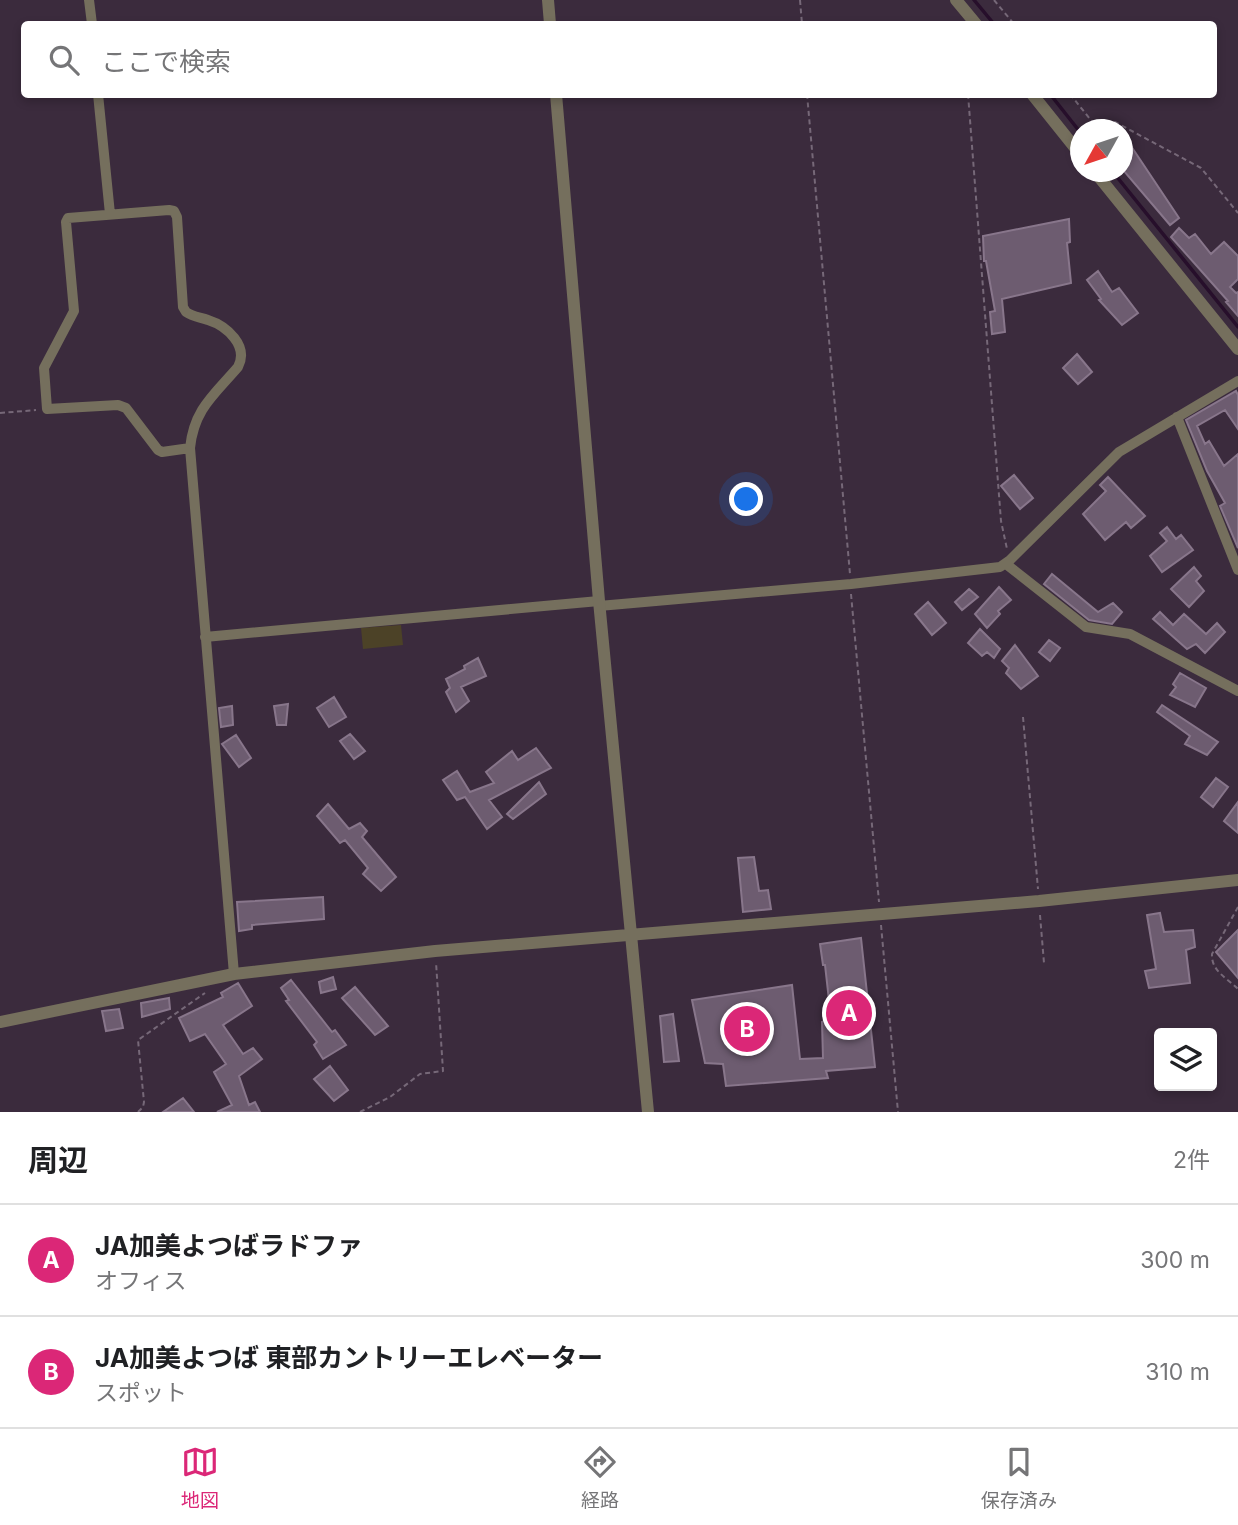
<!DOCTYPE html>
<html lang="ja">
<head>
<meta charset="utf-8">
<style>
  :root { --surface:#fff; --page:#f2f2f2; --text:#202124; --muted:#757577; --line:#e0e0e0; --accent:#db2777 }
  body { margin:0; font-family:Inter,"Noto Sans JP",sans-serif; background:var(--page); color:var(--text) }
  .controls { position:absolute; right:21px; bottom:21px; display:grid; overflow:hidden; border-radius:7px; box-shadow:0 4px 10px #0003 }
  .controls button { width:63px; height:63px; display:grid; place-items:center; padding:0; border:0; border-bottom:2px solid var(--line); background:var(--surface); color:var(--text); font:35px sans-serif }
  .compass { position:absolute; left:1070px; top:119px; width:63px; height:63px; border-radius:50%; background:var(--surface); box-shadow:0 4px 10px #0003; rotate:230deg }
  .you { position:absolute; left:747px; top:500px; width:24px; height:24px; margin:-18px; border:5px solid #fff; border-radius:50%; background:#1a73e8; box-shadow:0 0 0 10px #1a73e833 }
  .badge { display:grid; place-items:center; width:46px; height:46px; border-radius:50%; background:var(--accent); color:#fff; font-size:23px; font-weight:700 }
  .pin { position:absolute; translate:-50% -50%; border:4px solid #fff; box-shadow:0 2px 7px #0006 }
  .list { margin:0; padding:0; list-style:none }
  h2 { display:flex; justify-content:space-between; align-items:center; height:91px; margin:0; padding:0 28px; font-size:30px }
  h2 small { font-size:23px; font-weight:400; color:var(--muted) }
  .list li { display:grid; grid-template-columns:46px 1fr auto; gap:21px; align-items:center; box-sizing:border-box; height:112px; padding:0 28px; border-top:2px solid var(--line) }
  .list b { display:block; font-size:26px; white-space:nowrap }
  .list p { margin:0; font-size:23px; white-space:nowrap; color:var(--muted) }
  .list em { font-size:23px; font-style:normal; color:var(--muted) }
  .icon { flex:none; width:38px; height:38px; fill:none; stroke:currentColor; stroke-width:2; stroke-linecap:round; stroke-linejoin:round }
  .map { position:relative; flex:none; width:1238px; height:1112px; overflow:hidden }
  .search { position:absolute; background:var(--surface); box-shadow:0 4px 10px #0003; left:21px; right:21px; top:21px; height:77px; display:flex; align-items:center; gap:18px; box-sizing:border-box; padding:0 24px; border-radius:7px; color:var(--muted); font-size:26px }
  .sheet { height:315px; background:var(--surface) }
  nav { display:flex; justify-content:space-around; align-items:center; box-sizing:border-box; height:98px; border-top:2px solid var(--line); background:var(--surface); font-size:19px; color:var(--muted) }
  nav a { display:grid; justify-items:center; gap:4px }
  nav .on { color:var(--accent) }
  .map>svg:first-child { display:block }
  .green { fill:#4c4227 }
  .lines { fill:none; stroke-linecap:round; stroke-linejoin:round }
  .stream { stroke:#270f2b; stroke-width:3.5 }
  .building { fill:#6d5c70; stroke:#88768b; stroke-width:2 }
  .path { stroke:#766878; stroke-width:2; stroke-dasharray:5 3.5; stroke-linecap:butt }
  .minor { stroke:#756f5d; stroke-width:10 }
  .tertiary { stroke:#756f5d; stroke-width:12 }
</style>
</head>
<body>
<div class="map">
<svg width="1238" height="1112" viewBox="0 0 1238 1112">
  <rect width="100%" height="100%" fill="#3b2b3d"/>
  <path class="green" d="M401 625 403 645 363 649 361 628Z"/>
  <g class="lines">
    <path class="stream" d="M974 0 994 24
      M1050 94 1080 132
      M1113 172 1238 327"/>
  </g>
  <path class="building" d="M1133 149 1179 218 1170 225 1123 170V157Z
    M1069 219 1070 242 1067 243 1071 283 1002 299 1005 332 992 334 990 312 995 311 986 261H984L983 236Z
    M1179 228 1189 238 1195 234 1211 254 1224 242 1238 256V279L1230 287 1236 293 1238 292V316L1226 302 1228 301 1171 237Z
    M1098 271 1112 292 1119 288 1138 313 1122 325 1099 300 1101 299 1087 280Z
    M1077 354 1092 372 1078 384 1063 368Z
    M1236 391 1238 395V429L1225 410 1197 426 1205 444 1209 441 1224 466 1238 454V548L1220 506 1225 503 1207 471 1186 420Z
    M1014 475 1033 498 1020 509 1001 486Z
    M1108 477 1145 516 1131 528 1126 522 1105 540 1083 514 1106 491 1100 485Z
    M1167 527 1176 539 1181 535 1193 550 1162 572 1150 556 1167 541 1160 533Z
    M1194 567 1201 576 1196 581 1204 591 1189 607 1171 589Z
    M1052 574 1098 612 1113 603 1122 612 1112 624 1089 620 1044 584Z
    M999 587 1011 600 998 611 1000 614 987 628 975 614Z
    M969 589 978 597 962 610 955 602Z
    M928 602 946 623 932 635 915 614Z
    M1160 612 1173 625 1184 614 1206 634 1217 623 1225 632 1205 653 1196 644 1187 649 1153 619Z
    M980 629 1000 649 994 658 987 652 982 656 968 643Z
    M1049 640 1060 648 1050 661 1039 652Z
    M1015 645 1038 676 1021 689 1006 673 1009 668 1002 661Z
    M478 658 486 676 461 687 469 701 456 712 446 692 450 688 446 679 465 669 464 666Z
    M1180 673 1206 688 1195 707 1170 695 1176 687 1173 684Z
    M334 697 346 717 329 727 317 708Z
    M288 704 286 725H277L274 706Z
    M1162 705 1218 742 1207 755 1185 744 1190 736 1157 712Z
    M232 706 233 725 221 727 219 708Z
    M350 734 365 751 354 759 340 741Z
    M236 735 251 758 239 767 222 744Z
    M536 748 551 768 489 800 502 817 487 829 465 797 457 800 443 780 457 771 470 792 494 783 486 772 512 751 518 760Z
    M1216 778 1228 787 1213 807 1201 797Z
    M539 782 546 794 513 819 507 814Z
    M1238 802V833L1224 821Z
    M328 804 349 829 360 823 367 831 362 837 396 877 381 891 363 874 368 868 345 840 340 843 317 816Z
    M754 857 759 891 768 890 771 909 743 912 738 858Z
    M323 897 324 919 252 925V929L239 931 237 902Z
    M1160 913 1164 932 1193 930 1195 947 1186 950 1190 983 1149 988 1145 971 1156 969 1147 915Z
    M1238 930V978L1216 952Z
    M861 938 875 1067 826 1071 828 1078 726 1086 723 1064 705 1063 692 1000 792 985 800 1059 823 1058 822 1022 831 1018 825 965H823L820 944Z
    M333 977 336 989 321 993 319 982Z
    M291 980 332 1032 335 1030 346 1045 323 1059 314 1045 317 1042 286 1001 289 1000 281 988Z
    M238 983 252 1006 223 1025 243 1054 253 1048 262 1059 239 1076 249 1105 255 1102 260 1112H217L232 1105 214 1072 226 1064 205 1034 190 1041 179 1018 223 997 221 993Z
    M355 987 388 1026 375 1035 342 998Z
    M169 998 170 1009 142 1017 141 1003Z
    M119 1009 123 1028 106 1031 102 1011Z
    M673 1014 679 1061 664 1062 660 1016Z
    M330 1066 348 1090 334 1101 314 1079Z
    M183 1098 194 1112H163Z"/>
  <g class="lines">
    <path class="path" d="M800 0 802 24
      M994 0 1014 24
      M807 94 850 574
      M968 94 1001 521 1007 549
      M1070 94 1094 124 1099 126 1115 122 1201 168 1238 213
      M0 413 36 410
      M851 594 879 902
      M1023 717 1038 889
      M1238 907 1212 954C1211 971 1227 978 1238 989
      M1040 915 1044 963
      M881 925 898 1112
      M138 1112 143 1107 144 1102 138 1040 205 993
      M360 1112 390 1097 420 1074 443 1071 436 962"/>
    <path class="minor" d="M89 0 92 24
      M98 94 110 214
      M1177 417 1238 570
      M190 448 162 452 158 450 126 408 118 405 47 409 44 368 74 311 66 222 68 218 169 210 174 211 177 217 183 307 186 312C193 317 200 317 208 320 227 326 249 346 238 367 214 395 194 409 190 448L234 974
      M1006 564 1086 627 1130 634 1238 691
      M599 606 851 584 1000 567 1010 560 1119 452 1238 381
      M205 637 599 601"/>
    <path class="tertiary" d="M548 0 550 24
      M956 0 976 24
      M556 94 599 601 648 1112
      M1032 94 1080 154
      M1095 172 1238 349
      M0 1022 234 974 435 951 1039 901 1238 880"/>
  </g>
</svg>
<div class="controls">
<button><svg class="icon" aria-label="layers" viewBox="0 0 24 24"><path d="M12 4l9 5-9 5-9-5zM3 14l9 5 9-5"/></svg></button>
</div>
<svg class="compass" viewBox="-18 -18 36 36"><path d="M0-13l5 13h-10z" fill="#e53935"/><path d="M0 13l5-13h-10z" fill="#757577"/></svg>
<div class="you"></div>
<div class="pin badge" style="left:849px;top:1013px">A</div>
<div class="pin badge" style="left:747px;top:1029px">B</div>
<div class="search"><svg class="icon" aria-label="search" viewBox="0 0 24 24"><circle cx="10" cy="10" r="6"/><path d="M15 15l6 6"/></svg>ここで検索</div>
</div>
<section class="sheet">
<h2>周辺<small>2件</small></h2>
<ul class="list">
<li><span class="badge">A</span><div><b>JA加美よつばラドファ</b><p>オフィス</p></div><em>300 m</em></li>
<li><span class="badge">B</span><div><b>JA加美よつば 東部カントリーエレベーター</b><p>スポット</p></div><em>310 m</em></li>
</ul>
</section>
<nav>
<a class="on"><svg class="icon" aria-label="map" viewBox="0 0 24 24"><path d="M3 6l6-2 6 2 6-2v14l-6 2-6-2-6 2zM9 4v14M15 6v14"/></svg>地図</a>
<a><svg class="icon" aria-label="directions" viewBox="0 0 24 24"><path d="M12 3l9 9-9 9-9-9zM9 14v-3h6M13 9l2 2-2 2"/></svg>経路</a>
<a><svg class="icon" aria-label="saved" viewBox="0 0 24 24"><path d="M7 4h10v16l-5-4-5 4z"/></svg>保存済み</a>
</nav>
</body>
</html>
